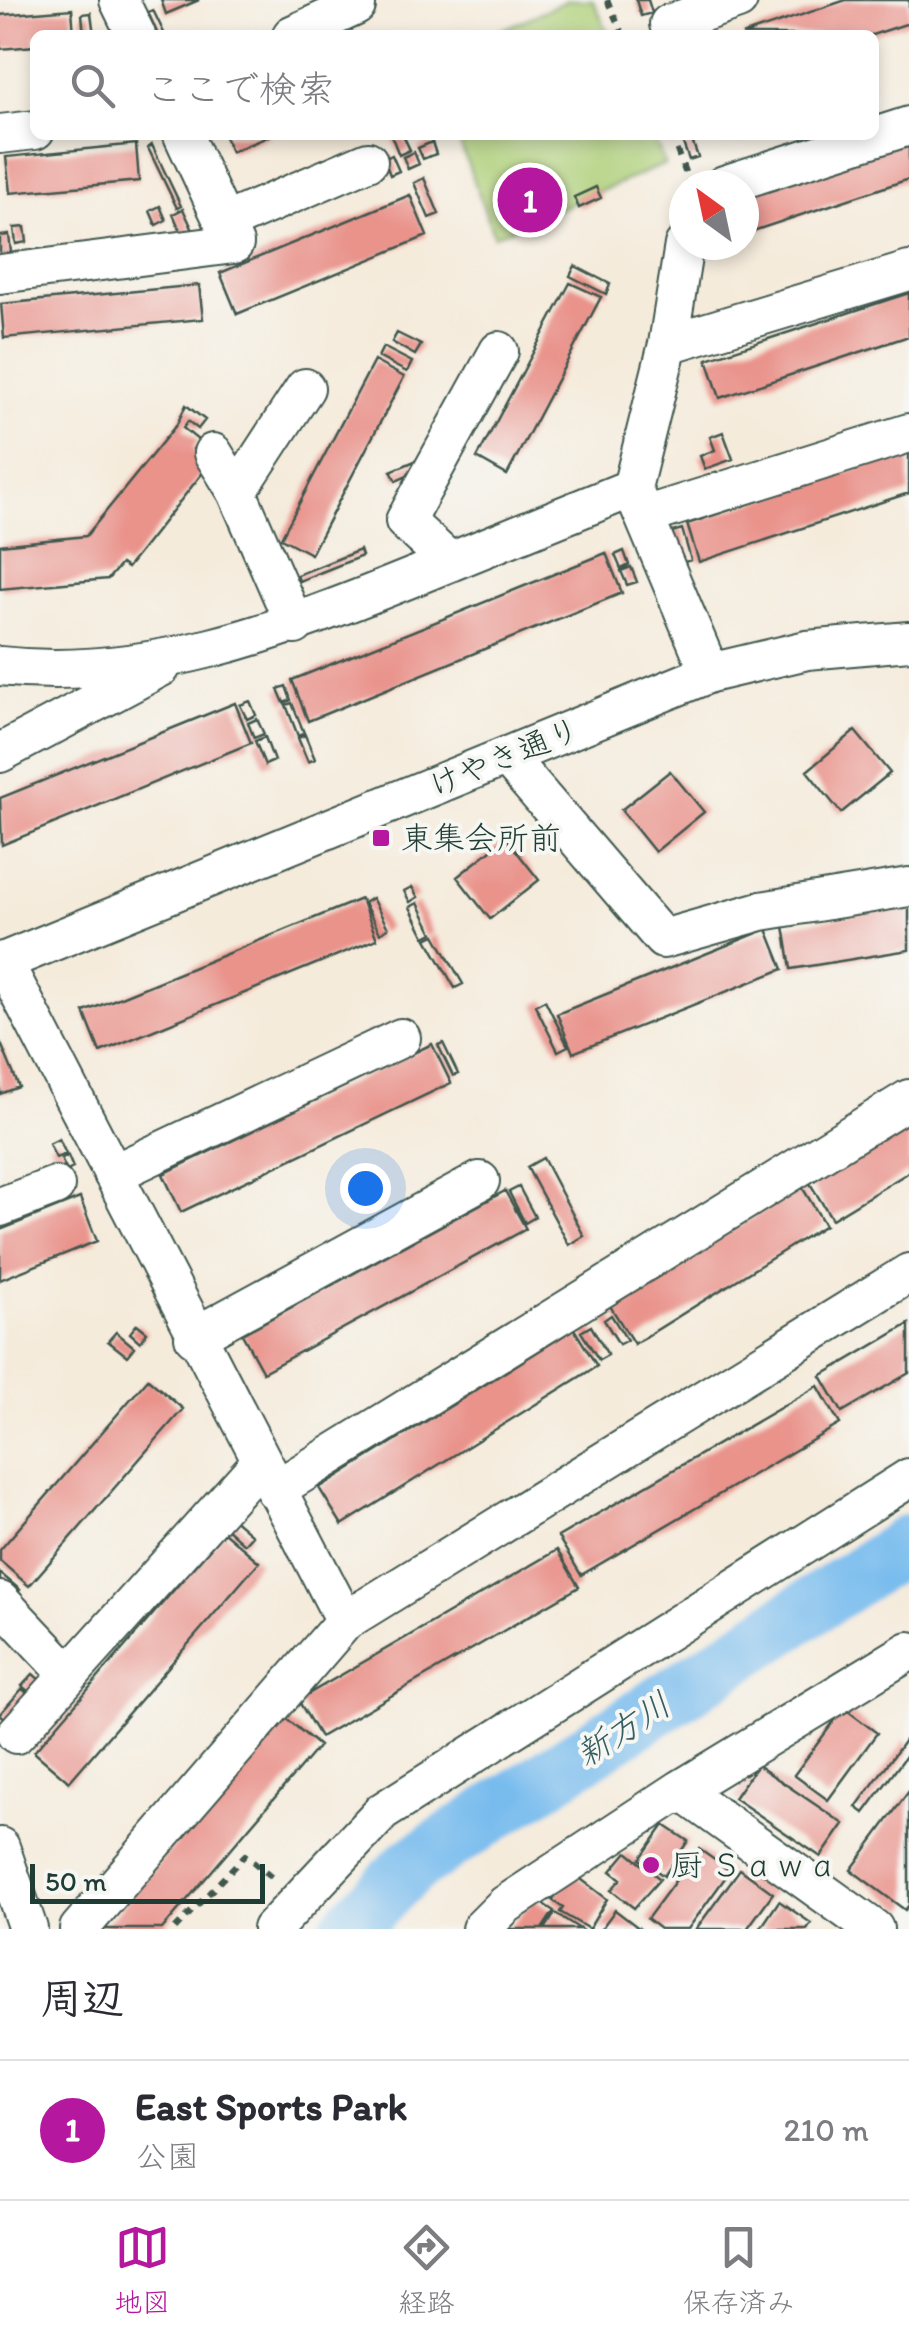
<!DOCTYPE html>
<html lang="ja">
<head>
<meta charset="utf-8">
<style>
  :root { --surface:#fff; --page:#f7f7f7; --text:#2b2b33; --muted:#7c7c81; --line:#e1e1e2; --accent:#b5179e }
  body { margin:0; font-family:Itim,"Klee One",sans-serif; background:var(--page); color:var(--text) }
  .compass { position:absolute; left:669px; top:170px; width:90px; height:90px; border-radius:50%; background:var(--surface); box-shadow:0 5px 15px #0003; rotate:327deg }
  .scale { position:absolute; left:30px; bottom:25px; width:235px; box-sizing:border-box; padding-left:10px; border:5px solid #1f3d34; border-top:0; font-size:28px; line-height:35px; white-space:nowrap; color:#1f3d34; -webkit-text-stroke:8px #f6f6f2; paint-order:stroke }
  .you { position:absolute; left:365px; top:1188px; width:35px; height:35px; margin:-25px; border:8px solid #fff; border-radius:50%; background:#1a73e8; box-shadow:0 0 0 15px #1a73e833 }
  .badge { display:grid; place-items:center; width:65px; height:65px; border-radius:50%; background:var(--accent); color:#fff; font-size:32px; font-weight:700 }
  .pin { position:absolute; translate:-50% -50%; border:5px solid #fff; box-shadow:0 2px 10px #0006 }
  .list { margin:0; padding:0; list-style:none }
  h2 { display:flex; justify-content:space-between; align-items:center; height:130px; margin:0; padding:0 40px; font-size:42px }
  h2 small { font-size:32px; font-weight:400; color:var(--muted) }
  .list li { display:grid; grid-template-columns:65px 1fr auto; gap:30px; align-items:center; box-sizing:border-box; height:140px; padding:0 40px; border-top:2px solid var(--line) }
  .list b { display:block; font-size:38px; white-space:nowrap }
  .list p { margin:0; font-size:32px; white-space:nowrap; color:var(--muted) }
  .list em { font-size:32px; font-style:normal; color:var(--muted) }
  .icon { flex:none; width:55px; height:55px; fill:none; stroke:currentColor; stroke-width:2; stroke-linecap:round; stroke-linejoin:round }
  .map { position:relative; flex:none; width:909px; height:1929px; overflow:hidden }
  .search { position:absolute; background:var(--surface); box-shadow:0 5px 15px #0003; left:30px; right:30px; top:30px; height:110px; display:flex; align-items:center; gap:25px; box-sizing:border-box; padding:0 35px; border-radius:15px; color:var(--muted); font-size:38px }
  .sheet { height:270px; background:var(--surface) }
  nav { display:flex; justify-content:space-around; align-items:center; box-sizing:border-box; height:140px; border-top:2px solid var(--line); background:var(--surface); font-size:28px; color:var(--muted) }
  nav a { display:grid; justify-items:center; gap:5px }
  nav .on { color:var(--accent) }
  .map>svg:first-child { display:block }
  .green { fill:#adcf77; stroke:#668656; stroke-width:2.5 }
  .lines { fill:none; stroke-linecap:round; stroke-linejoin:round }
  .river { stroke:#78bcee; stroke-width:58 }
  .building { fill:#e9938b }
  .minor-casing { stroke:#3f574d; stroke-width:42 }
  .path { stroke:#3f574d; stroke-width:6; stroke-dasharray:8 8; stroke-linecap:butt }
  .minor { stroke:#fff; stroke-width:38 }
  .poi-dot { fill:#b5179e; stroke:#f6f6f2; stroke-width:4 }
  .labels { text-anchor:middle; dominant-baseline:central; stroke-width:8; stroke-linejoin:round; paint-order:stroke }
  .street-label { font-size:32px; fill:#1f3d34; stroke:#f6f6f2 }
  .poi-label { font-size:32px; fill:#1f3d34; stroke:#f6f6f2; text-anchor:start }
  .water-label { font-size:35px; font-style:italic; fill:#355d62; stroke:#f6f6f2 }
</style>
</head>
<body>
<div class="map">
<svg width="909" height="1929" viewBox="0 0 909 1929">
  <rect width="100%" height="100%" fill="#f6f6f2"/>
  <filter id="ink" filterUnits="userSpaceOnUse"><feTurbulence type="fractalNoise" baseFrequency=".01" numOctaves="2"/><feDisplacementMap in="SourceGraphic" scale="20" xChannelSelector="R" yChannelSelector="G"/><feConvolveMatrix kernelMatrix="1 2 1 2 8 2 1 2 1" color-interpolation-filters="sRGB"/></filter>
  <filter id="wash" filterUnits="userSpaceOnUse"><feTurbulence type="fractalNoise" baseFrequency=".0048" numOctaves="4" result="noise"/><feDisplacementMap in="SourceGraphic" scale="40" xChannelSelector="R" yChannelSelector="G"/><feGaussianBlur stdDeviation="2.25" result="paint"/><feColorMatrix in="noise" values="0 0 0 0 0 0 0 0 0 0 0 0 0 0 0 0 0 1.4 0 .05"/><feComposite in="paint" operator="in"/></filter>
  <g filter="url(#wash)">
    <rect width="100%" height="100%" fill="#f5ebdb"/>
    <path class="green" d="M568 0H593L609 35H491Z
      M457 135H652L665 164 494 236Z"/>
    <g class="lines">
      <path class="river" d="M349 1929 410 1867 909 1543"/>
    </g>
    <g id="blocks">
      <path class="building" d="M161 0H199L166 14Z
        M636 0H648L652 13 641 16Z
        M846 0H909V23L872 35H742Z
        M72 9 74 35H35V46L0 49V15Z
        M153 10 165 35H158L148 12Z
        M91 13 94 35H84L82 14Z
        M224 135H272L231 152Z
        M391 135H403L410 150 399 155Z
        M680 135H690L698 157 689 160Z
        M909 137V179L744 234V191Z
        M432 142 436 154 423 159 418 148Z
        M136 144 139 181 10 193 6 157Z
        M152 145 181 206 177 208 148 148Z
        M414 152 419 164 408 169 403 157Z
        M392 155 399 171 390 175 384 159Z
        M424 178 439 214 429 218 414 183Z
        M596 187 601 198 579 208 574 197Z
        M410 195 427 236 237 314 220 273Z
        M160 206 166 220 156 225 150 211Z
        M183 209 197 239 186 244 173 214Z
        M25 227 27 242 16 244 14 228Z
        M9 235 12 261 0 262V236Z
        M575 266 610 284 606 294 570 276Z
        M570 283 601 297 507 475 477 458Z
        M199 285 203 319 4 338 1 304Z
        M909 293V336L720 398 707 359Z
        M397 333 421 345 415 355 392 342Z
        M383 347 412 362 407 372 378 357Z
        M374 361 404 377 311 554 281 538Z
        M186 405 205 420 198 429 188 421 183 428 198 440 193 449 208 466 127 568 121 564 108 579 0 589V545L86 536 177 424Z
        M723 432 733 459 705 469 700 456 715 450 710 437Z
        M909 451V493L699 562 687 524Z
        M415 461 419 471 396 481 391 471Z
        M682 529 691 560 682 563 672 532Z
        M360 550 362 556 299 581 297 575Z
        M624 551 629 565 621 569 615 555Z
        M606 553 622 593 308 721 292 680Z
        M631 567 637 582 627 585 621 571Z
        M286 686 291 700 284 703 278 689Z
        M250 701 256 715 247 719 240 705Z
        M235 703 251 743 2 845 0 798Z
        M292 703 304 733 298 736 286 705Z
        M257 719 264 734 254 738 248 723Z
        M855 731 890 773 841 813 807 771Z
        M305 735 315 759 308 762 298 738Z
        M265 737 274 761 265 765 255 741Z
        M670 771 704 812 655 852 621 810Z
        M506 838 539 880 490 919 457 877Z
        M412 887 418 897 410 902 404 891Z
        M372 898 388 928 380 933 364 903Z
        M361 899 377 939 100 1052 84 1012Z
        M418 903 433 933 425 937 410 907Z
        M909 906V950L791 969 784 926Z
        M767 929 783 969 573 1053 557 1014Z
        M435 935 463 984 455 988 427 939Z
        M545 1000 568 1046 558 1051 535 1005Z
        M0 1041 19 1087 0 1094Z
        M443 1043 458 1074 453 1076 438 1045Z
        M432 1044 451 1083 181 1212 163 1174Z
        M909 1120V1172L832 1219 809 1182Z
        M59 1139 66 1154 56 1158 49 1144Z
        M68 1156 73 1168 67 1171 61 1159Z
        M543 1158 584 1236 569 1245 527 1167Z
        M519 1187 535 1217 525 1223 509 1192Z
        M802 1187 825 1225 634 1344 610 1306Z
        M505 1191 526 1229 263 1372 242 1334Z
        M80 1198 97 1241 0 1280V1230Z
        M611 1315 627 1340 619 1344 604 1320Z
        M137 1324 147 1332 140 1342 130 1333Z
        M909 1324V1373L842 1412 821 1376Z
        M591 1326 608 1355 599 1360 581 1332Z
        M574 1329 597 1366 342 1525 319 1488Z
        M116 1332 134 1347 127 1356 108 1341Z
        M148 1379 183 1409 29 1586 0 1561V1550Z
        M818 1386 840 1424 581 1575 558 1537Z
        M224 1511 252 1535 244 1544 216 1519Z
        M224 1532 259 1562 69 1782 34 1752Z
        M557 1550 579 1587 320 1737 298 1700Z
        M0 1573 20 1590 14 1597 0 1585Z
        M33 1674 40 1680 29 1692 22 1686Z
        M22 1689 30 1695 8 1721 0 1714Z
        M844 1708 877 1733 828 1800 794 1775Z
        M285 1717 319 1746 162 1929H102Z
        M906 1739 909 1752 864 1813 856 1807Z
        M757 1765 844 1824 821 1857 734 1798Z
        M909 1791V1905L905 1910 851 1870Z
        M664 1825 688 1841 664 1876 640 1859Z
        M699 1849 730 1871 688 1929H660L647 1919Z
        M627 1852 660 1879 634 1908 611 1890 621 1879 611 1871Z
        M740 1869 773 1893 747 1929H696Z
        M573 1873 607 1899 589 1929 560 1912 563 1908 552 1900Z
        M534 1898 554 1911 542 1929H509Z
        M779 1901 811 1923 807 1929H760Z
        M615 1910 640 1929H601Z
        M555 1913 580 1929H545Z"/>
    </g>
  </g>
  <g filter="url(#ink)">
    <use href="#blocks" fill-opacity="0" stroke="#3f574d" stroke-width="2.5"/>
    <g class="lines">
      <defs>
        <path id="minor" d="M119 0 136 35
          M669 24 738 0
          M292 35 356 6
          M0 134 35 130
          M724 185 909 126
          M224 223 368 161
          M684 245 668 344 632 488 710 673
          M0 274 234 244 183 135
          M668 344 909 271
          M213 453 237 492 295 625
          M237 492 305 388
          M644 516 909 433
          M450 562 405 521 499 351
          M0 666C146 682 280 631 413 577 486 547 559 518 632 488
          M0 753 161 667
          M507 757 663 939 761 911 909 887
          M3 961 345 1621
          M0 963 710 673 807 650 909 641
          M113 1174 401 1038
          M0 1207 55 1186
          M194 1337 480 1181
          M275 1490 909 1099
          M0 1601 68 1673
          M16 1734 260 1463
          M680 1790 874 1929
          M0 1847 28 1929
          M79 1929 345 1621 909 1273
          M272 1929 382 1812 909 1478
          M481 1929 505 1905 680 1790 909 1651"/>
      </defs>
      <use href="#minor" class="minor-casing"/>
      <path class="path" d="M607 0 623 35
        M671 135 690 185
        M175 1929 245 1855 277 1882"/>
      <use href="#minor" class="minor"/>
    </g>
  </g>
  <g class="poi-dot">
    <rect x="371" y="828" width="20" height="20" rx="5"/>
    <circle cx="651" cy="1865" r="10"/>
  </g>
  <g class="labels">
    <g class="street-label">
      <text transform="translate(504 757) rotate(-22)">けやき通り</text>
    </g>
    <g class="poi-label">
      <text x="401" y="838">東集会所前</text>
      <text x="671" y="1865">厨 Ｓａｗａ</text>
    </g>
    <g class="water-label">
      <text transform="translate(623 1729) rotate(-33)">新方川</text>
    </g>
  </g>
</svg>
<svg class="compass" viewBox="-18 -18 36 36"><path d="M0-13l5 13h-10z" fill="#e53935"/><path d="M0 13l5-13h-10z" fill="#7c7c81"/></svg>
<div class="scale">50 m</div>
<div class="you"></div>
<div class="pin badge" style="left:530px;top:200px">1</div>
<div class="search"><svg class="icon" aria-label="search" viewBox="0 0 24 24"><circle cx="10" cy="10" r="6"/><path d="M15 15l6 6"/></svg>ここで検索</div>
</div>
<section class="sheet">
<h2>周辺<small></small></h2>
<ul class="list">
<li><span class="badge">1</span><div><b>East Sports Park</b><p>公園</p></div><em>210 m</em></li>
</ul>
</section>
<nav>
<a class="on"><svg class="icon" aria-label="map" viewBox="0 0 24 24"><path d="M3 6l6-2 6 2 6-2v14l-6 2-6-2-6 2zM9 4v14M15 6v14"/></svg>地図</a>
<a><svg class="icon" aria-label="directions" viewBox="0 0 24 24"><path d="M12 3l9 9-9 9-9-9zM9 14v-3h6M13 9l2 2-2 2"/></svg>経路</a>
<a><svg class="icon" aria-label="saved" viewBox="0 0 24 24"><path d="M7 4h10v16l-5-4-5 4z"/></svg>保存済み</a>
</nav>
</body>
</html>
